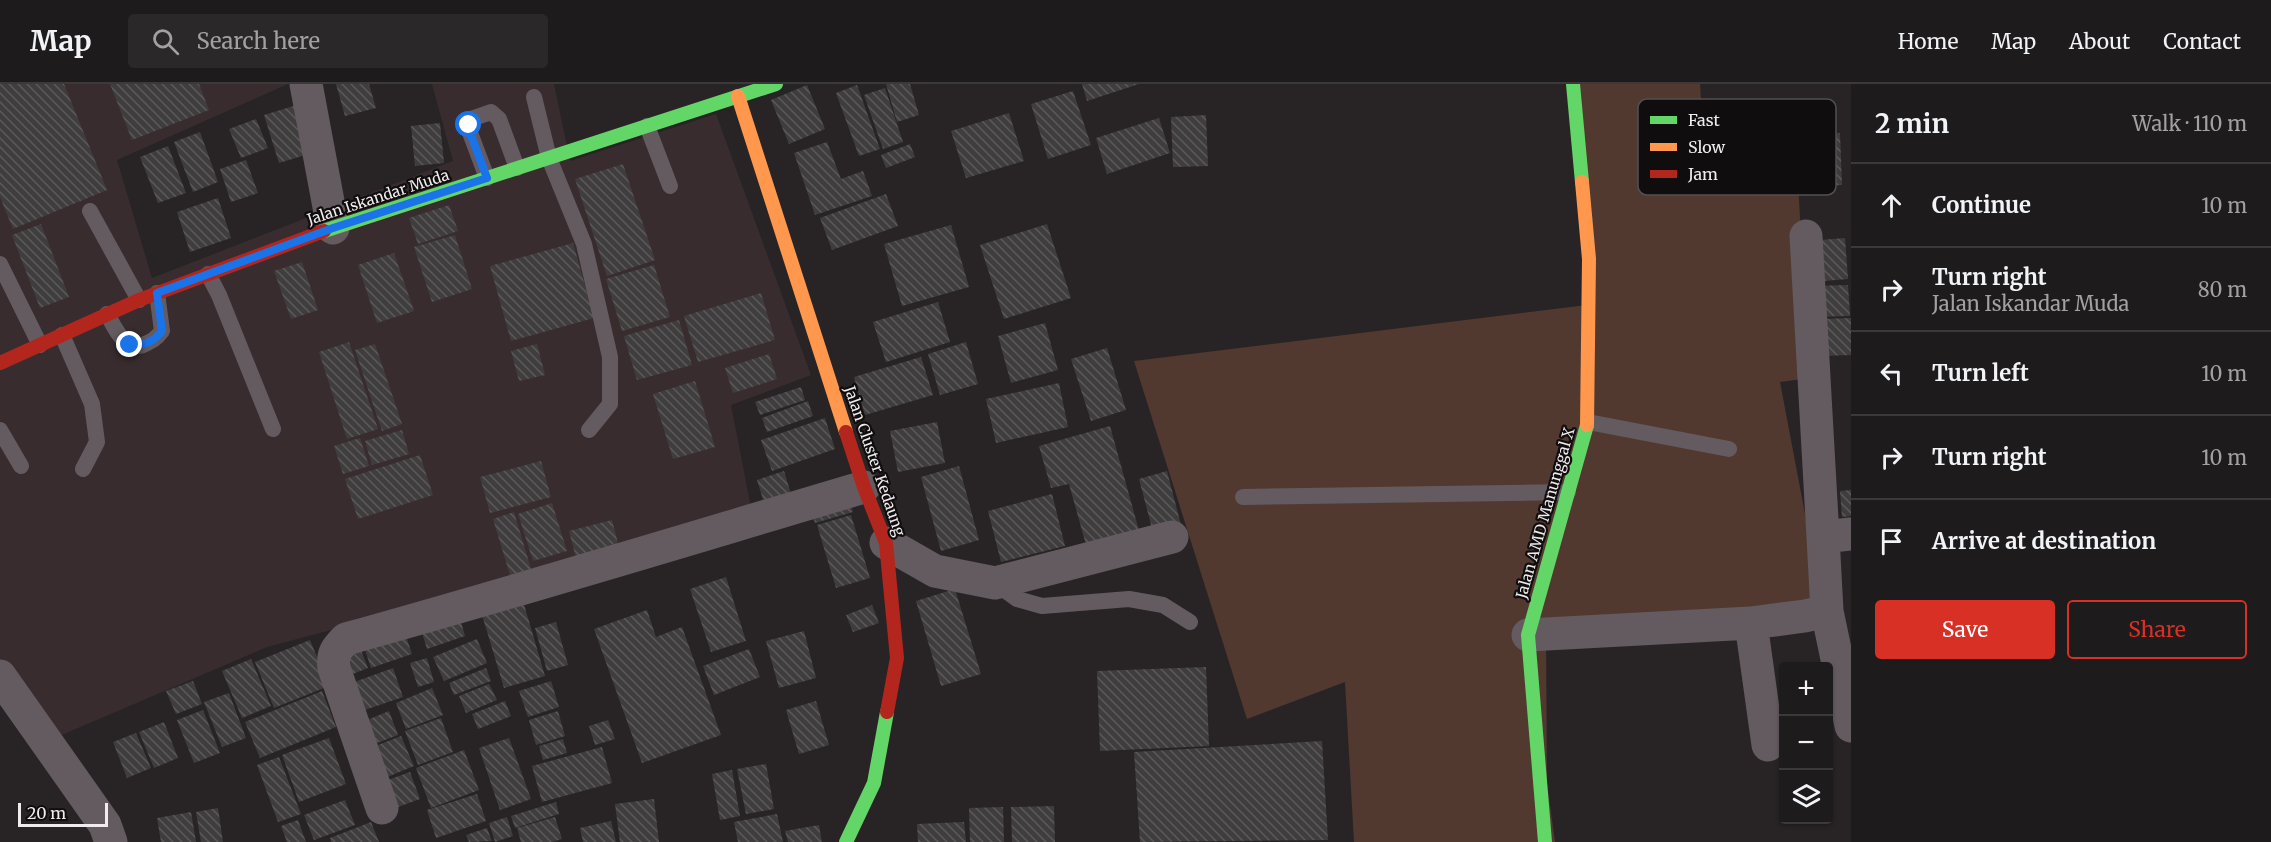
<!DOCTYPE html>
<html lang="en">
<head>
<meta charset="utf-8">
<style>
  :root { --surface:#1e1b1c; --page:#2b2829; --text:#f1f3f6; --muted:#a1a1a3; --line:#3c393b; --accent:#d93025 }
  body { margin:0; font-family:Merriweather,serif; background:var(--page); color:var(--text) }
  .controls { position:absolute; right:18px; bottom:18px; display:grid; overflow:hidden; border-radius:6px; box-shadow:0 2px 4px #0004 }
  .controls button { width:54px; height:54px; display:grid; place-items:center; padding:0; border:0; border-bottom:2px solid var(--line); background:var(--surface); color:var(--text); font:30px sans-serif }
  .scale { position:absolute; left:18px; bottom:15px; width:90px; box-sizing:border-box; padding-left:6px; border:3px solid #f0eced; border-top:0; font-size:16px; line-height:21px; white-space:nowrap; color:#f0eced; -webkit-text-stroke:4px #100d0e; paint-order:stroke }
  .stop { position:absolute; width:18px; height:18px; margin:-14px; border:4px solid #1a73e8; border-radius:50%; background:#fff }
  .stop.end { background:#1a73e8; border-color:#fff; box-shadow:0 2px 6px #0008 }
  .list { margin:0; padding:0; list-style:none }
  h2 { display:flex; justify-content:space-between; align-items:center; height:78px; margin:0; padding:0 24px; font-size:26px }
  h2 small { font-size:20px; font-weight:400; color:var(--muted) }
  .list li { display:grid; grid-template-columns:39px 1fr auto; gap:18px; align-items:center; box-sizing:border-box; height:84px; padding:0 24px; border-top:2px solid var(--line) }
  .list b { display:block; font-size:22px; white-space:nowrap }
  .list p { margin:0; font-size:20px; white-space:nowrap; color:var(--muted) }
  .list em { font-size:20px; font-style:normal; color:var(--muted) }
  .actions { display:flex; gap:12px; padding:18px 24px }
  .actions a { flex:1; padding:14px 0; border:2px solid var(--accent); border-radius:6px; text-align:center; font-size:21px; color:var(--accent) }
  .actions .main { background:var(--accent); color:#fff }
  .icon { flex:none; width:33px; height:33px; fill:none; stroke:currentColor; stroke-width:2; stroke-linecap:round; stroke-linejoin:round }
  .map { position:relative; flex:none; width:1851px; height:758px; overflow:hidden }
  header { display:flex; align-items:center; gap:36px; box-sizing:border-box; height:84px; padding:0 30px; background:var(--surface); border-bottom:2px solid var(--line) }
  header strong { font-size:28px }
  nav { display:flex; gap:33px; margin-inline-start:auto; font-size:21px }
  .search { width:420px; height:54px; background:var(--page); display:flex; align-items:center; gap:15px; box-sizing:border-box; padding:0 21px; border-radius:6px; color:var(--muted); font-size:22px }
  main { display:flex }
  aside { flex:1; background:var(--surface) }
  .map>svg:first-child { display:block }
  .built { fill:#382c2f }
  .grass { fill:#523930 }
  .building { fill:url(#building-back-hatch) }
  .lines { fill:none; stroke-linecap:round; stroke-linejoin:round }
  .lane { stroke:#645b61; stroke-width:16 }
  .street { stroke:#645b61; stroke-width:33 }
  .fast { stroke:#63d668; stroke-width:14 }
  .slow { stroke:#ff974d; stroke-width:14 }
  .jam { stroke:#b3261e; stroke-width:14 }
  .route { stroke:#1a73e8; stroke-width:8 }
  .labels { text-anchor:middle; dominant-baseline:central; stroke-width:4.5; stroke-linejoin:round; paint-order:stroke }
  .street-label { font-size:15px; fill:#f0eced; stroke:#100d0e }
  .key { fill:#100d0e; stroke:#535051; stroke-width:1.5 }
  .key-label { font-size:16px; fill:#f0eced }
</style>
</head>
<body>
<header>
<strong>Map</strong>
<div class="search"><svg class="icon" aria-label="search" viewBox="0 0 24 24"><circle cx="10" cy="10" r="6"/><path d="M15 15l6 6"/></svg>Search here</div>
<nav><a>Home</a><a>Map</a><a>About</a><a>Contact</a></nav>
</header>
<main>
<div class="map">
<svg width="1851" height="758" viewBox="0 0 1851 758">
  <defs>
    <pattern id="building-back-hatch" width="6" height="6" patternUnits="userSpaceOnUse" patternTransform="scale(1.5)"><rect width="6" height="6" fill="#403d3e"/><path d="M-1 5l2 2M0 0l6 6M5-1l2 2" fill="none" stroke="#5c595a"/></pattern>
  </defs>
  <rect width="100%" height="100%" fill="#282426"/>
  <path class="built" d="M0 0H288L117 76 152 194 453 77 432 0H554L570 77 716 30 811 291 731 321 753 434 267 563 43 659 0 598Z"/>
  <path class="grass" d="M1568 0H1700L1704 60 1795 52 1810 294 1780 298 1823 525 1546 551 1547 699 1555 758H1354L1345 598 1247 635 1134 277 1587 221Z"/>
  <path class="building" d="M0 0H64L107 106 13 145 0 113Z
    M110 0H199L209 26 132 56Z
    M336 0H369L376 24 345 32Z
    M886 0H910L919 31 897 38Z
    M1082 0H1139L1087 17Z
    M807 1 825 45 789 60 771 16Z
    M857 1 880 65 859 72 836 9Z
    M885 4 903 58 883 65 864 11Z
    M1073 7 1091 61 1048 75 1031 20Z
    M297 21 312 69 279 79 264 31Z
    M1009 29 1024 77 966 94 951 47Z
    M1206 31 1208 82 1173 83 1171 33Z
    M1159 34 1170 69 1107 90 1096 54Z
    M256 35 268 64 241 74 229 45Z
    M440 39 444 79 415 82 411 42Z
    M200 48 218 98 193 108 174 58Z
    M1840 49 1842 101 1809 103 1806 50Z
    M827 58 841 95 863 87 872 112 815 131 794 69Z
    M910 60 915 73 886 84 881 71Z
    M168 62 186 109 158 119 140 73Z
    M246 76 258 109 231 118 220 85Z
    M623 80 655 176 607 192 575 95Z
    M886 110 898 142 832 166 820 134Z
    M218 114 231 154 190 168 177 128Z
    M449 121 458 147 418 160 409 134Z
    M41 140 69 213 40 224 12 151Z
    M1047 140 1071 214 1004 235 980 161Z
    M951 141 969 203 902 222 884 160Z
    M455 151 472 205 432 218 414 163Z
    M1845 154 1848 195 1811 198 1808 157Z
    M573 159 594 234 511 257 490 182Z
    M394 169 414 227 377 239 358 181Z
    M302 178 318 226 291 235 274 187Z
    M654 181 670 233 622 247 606 195Z
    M1848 201 1850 232 1813 233 1812 202Z
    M761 209 775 256 698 278 684 232Z
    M938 218 950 258 886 278 873 238Z
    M1851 234V271L1823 272 1822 235Z
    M679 236 692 281 637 296 624 252Z
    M1045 239 1058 286 1011 299 998 252Z
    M349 258 378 345 347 355 319 268Z
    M966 258 978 300 940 311 928 270Z
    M375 260 402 340 382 347 355 266Z
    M537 260 545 291 519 297 511 267Z
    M1107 264 1126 326 1091 337 1071 275Z
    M769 270 777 295 733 309 725 284Z
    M921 273 933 311 865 331 854 293Z
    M695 297 715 363 673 375 653 310Z
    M1059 299 1068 343 996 359 986 315Z
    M801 303 805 316 760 331 755 318Z
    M808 317 813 332 767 348 762 334Z
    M825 334 835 365 772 387 761 356Z
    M937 338 945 379 898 388 890 347Z
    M1110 342 1141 454 1088 468 1069 400 1051 404 1039 362Z
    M402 346 409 370 372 381 365 357Z
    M360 354 369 382 343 390 334 362Z
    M420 371 433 411 358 435 345 395Z
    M541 377 551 413 490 429 480 393Z
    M959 382 979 456 941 467 921 393Z
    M784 387 792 413 765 422 757 396Z
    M1167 387 1181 441 1153 448 1139 395Z
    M1851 406V432L1842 433 1840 407Z
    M847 409 853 428 815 439 809 421Z
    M1052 410 1065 462 1001 478 988 427Z
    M552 419 567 467 533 477 518 430Z
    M514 428 531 485 510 491 493 435Z
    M851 431 870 494 836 504 817 441Z
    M612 436 619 463 576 474 569 447Z
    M726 493 746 557 711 568 690 505Z
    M955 505 981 590 941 602 916 517Z
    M521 510 545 592 504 604 479 521Z
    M872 521 879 539 853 548 846 531Z
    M647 526 656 553 682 543 721 651 642 679 594 545Z
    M458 527 465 552 427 565 419 539Z
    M556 538 568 581 547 587 535 544Z
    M403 543 412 570 371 584 362 557Z
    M804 547 816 594 779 604 766 557Z
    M477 555 487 579 444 597 433 573Z
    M310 556 329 602 274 624 255 578Z
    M358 559 368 584 345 593 335 568Z
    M749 565 760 593 714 611 703 582Z
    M427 574 434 598 418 603 410 579Z
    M251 575 271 622 242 634 222 587Z
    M1206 583 1209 662 1100 667 1097 587Z
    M393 584 403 613 356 629 346 601Z
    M486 584 491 597 454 611 449 599Z
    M193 597 202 620 176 630 166 607Z
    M551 597 559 623 528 633 519 607Z
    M489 600 497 616 466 629 459 612Z
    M432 604 443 631 406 645 396 619Z
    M322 607 336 643 260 674 245 638Z
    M229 609 246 654 222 663 204 618Z
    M505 617 511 632 478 645 472 630Z
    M816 617 829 661 799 670 786 626Z
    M203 626 220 669 194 679 177 636Z
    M389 627 398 651 364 664 355 641Z
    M558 627 565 652 536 661 529 636Z
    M441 634 453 668 418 681 405 647Z
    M608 636 615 655 595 661 589 642Z
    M164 638 178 674 154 684 139 648Z
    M136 649 151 684 127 694 113 658Z
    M401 652 414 682 375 698 363 667Z
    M329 654 346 700 299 718 282 671Z
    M509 654 531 715 500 726 479 664Z
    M563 655 567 669 543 676 539 662Z
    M1322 657 1328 756 1140 758 1134 668Z
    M602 663 612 699 542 718 532 682Z
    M464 666 479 706 431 724 416 684Z
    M279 673 301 730 278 738 257 681Z
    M766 680 774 725 746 730 737 685Z
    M732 686 740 732 720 736 712 690Z
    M410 688 420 715 387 727 377 700Z
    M477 710 486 737 436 754 427 726Z
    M654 715 659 758H620L615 720Z
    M345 716 355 741 314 756 304 731Z
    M556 718 559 730 515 744 511 732Z
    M1054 722 1055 758H1012L1011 723Z
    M1003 723 1004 758H970L969 724Z
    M218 724 223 758H201L196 728Z
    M191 728 196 758H161L157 734Z
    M777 730 783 758H738L734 738Z
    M507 733 513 752 495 758 489 739Z
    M555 733 562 755 552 758H521L517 744Z
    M298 736 306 758H287L281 742Z
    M611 737 616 758H583L580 744Z
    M371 738 379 758H331L330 754Z
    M964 738 966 758H918L917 740Z
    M819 741 822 758H788L785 747Z
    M487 744 492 757 469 758 466 751Z"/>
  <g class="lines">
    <path class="lane" d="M534 13 549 74 584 160 610 273V320L589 346
      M647 42 670 102
      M487 94 469 46 471 35 491 28 499 35 517 84
      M90 127 139 216
      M0 180 40 261
      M208 190 219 211 273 345
      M107 230C115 244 124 267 143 261 152 257 156 255 162 247L157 209
      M62 251 92 320 97 358 83 385
      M1588 338 1729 365
      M0 346 21 382
      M1243 413 1568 408
      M995 499 1017 515 1042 522 1129 515 1163 521 1190 538"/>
    <path class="street" d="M306 0 333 144
      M1806 152 1823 453
      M886 459 935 487 995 499 1172 453
      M1827 527 1851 642
      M1751 539 1768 661
      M1528 551 1751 539 1805 532 1827 527 1823 453 1851 450
      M0 592 105 741 111 758
      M382 724 334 584C332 570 336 565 346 555 519 507 692 454 864 403"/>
    <path class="fast" d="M1573 0 1582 98
      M324 147 776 0
      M846 758 874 699 887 628
      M1545 758 1528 551 1587 341"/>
    <path class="slow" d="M738 12 846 348
      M1582 98 1589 175 1587 341"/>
    <path class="jam" d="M0 279 139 216 324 147
      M846 348 864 403 886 459 897 574 887 628"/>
  </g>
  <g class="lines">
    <path class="route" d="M130 261C144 262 154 258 162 247L157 209 333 144 487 94 469 46V41"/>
  </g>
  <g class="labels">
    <g class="street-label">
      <text transform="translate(378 113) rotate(-18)">Jalan Iskandar Muda</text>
      <text transform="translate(875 377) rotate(71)">Jalan Cluster Kedaung</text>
      <text transform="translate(1545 429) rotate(-74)">Jalan AMD Manunggal X</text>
    </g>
  </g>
  <rect x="1638" y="15" width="198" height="96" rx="9" class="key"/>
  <rect x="1650" y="32" width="27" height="8" fill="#63d668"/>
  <rect x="1650" y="59" width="27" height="8" fill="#ff974d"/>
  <rect x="1650" y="86" width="27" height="8" fill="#b3261e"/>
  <g class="key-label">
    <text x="1688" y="42">Fast</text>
    <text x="1688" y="69">Slow</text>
    <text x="1688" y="96">Jam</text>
  </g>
</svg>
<div class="controls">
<button>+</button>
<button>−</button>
<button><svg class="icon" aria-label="layers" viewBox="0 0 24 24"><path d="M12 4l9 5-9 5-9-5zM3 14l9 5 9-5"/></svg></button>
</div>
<div class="scale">20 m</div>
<div class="stop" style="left:469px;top:41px"></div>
<div class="stop end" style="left:130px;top:261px"></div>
</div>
<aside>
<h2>2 min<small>Walk · 110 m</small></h2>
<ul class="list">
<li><svg class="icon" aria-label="ahead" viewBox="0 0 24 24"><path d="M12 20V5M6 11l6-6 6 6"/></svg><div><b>Continue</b></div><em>10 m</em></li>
<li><svg class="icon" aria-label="right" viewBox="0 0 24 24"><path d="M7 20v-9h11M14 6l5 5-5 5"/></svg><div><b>Turn right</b><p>Jalan Iskandar Muda</p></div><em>80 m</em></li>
<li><svg class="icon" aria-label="left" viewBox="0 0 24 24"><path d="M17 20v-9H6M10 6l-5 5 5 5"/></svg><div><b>Turn left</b></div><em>10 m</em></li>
<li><svg class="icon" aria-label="right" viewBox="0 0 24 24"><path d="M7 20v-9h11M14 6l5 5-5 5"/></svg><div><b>Turn right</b></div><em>10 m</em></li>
<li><svg class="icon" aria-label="arrive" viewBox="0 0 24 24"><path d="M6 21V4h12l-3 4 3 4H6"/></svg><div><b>Arrive at destination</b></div></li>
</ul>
<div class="actions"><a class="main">Save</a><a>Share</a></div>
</aside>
</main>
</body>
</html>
